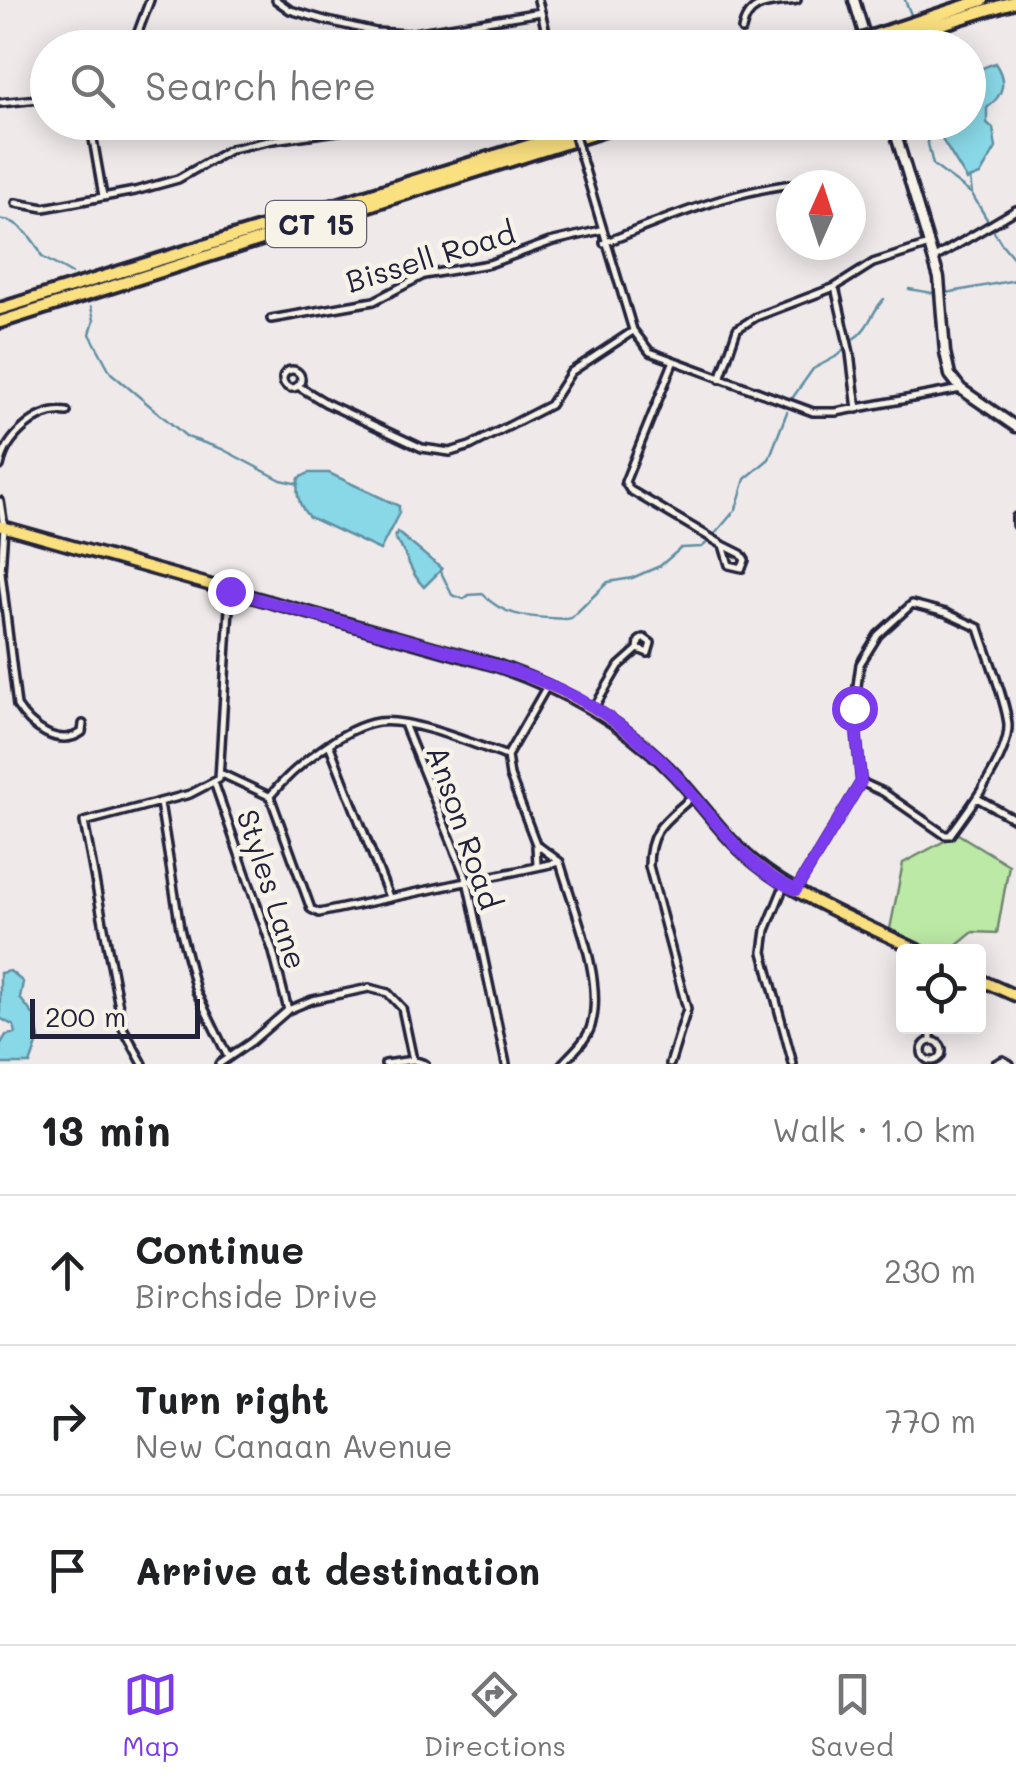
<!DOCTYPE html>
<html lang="en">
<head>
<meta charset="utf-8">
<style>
  :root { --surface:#fff; --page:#f6f6f6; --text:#202124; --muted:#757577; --line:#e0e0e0; --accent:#7c3aed }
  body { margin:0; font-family:Mali,sans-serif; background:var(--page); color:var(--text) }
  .controls { position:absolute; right:30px; bottom:30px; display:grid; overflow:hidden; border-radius:10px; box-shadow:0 5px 25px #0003 }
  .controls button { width:90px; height:90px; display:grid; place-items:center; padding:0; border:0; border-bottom:2px solid var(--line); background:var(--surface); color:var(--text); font:50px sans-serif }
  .compass { position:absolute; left:776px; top:170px; width:90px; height:90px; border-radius:50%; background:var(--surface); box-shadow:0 5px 25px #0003; rotate:3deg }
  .scale { position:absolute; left:30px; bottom:25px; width:170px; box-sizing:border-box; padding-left:10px; border:5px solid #22223b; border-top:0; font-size:28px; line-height:35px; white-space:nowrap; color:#22223b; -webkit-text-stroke:8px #f7f3e8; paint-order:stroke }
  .stop { position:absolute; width:30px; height:30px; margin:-22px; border:8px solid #7c3aed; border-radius:50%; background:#fff }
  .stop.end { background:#7c3aed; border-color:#fff; box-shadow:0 2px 10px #0008 }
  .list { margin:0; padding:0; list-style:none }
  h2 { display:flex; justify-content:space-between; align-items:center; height:130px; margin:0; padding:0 40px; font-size:42px }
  h2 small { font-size:32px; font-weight:400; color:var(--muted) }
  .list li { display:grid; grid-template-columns:65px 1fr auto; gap:30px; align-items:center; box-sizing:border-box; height:150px; padding:0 40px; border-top:2px solid var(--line) }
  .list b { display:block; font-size:38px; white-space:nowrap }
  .list p { margin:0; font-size:32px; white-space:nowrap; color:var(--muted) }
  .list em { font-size:32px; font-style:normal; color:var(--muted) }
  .icon { flex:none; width:55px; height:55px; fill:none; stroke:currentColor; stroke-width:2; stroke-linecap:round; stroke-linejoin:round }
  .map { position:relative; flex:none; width:1016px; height:1064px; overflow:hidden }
  .search { position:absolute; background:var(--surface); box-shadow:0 5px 25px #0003; left:30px; right:30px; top:30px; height:110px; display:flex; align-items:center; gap:25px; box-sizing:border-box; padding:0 35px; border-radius:55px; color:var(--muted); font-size:38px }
  .sheet { height:580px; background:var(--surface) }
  nav { display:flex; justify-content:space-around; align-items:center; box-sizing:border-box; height:140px; border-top:2px solid var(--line); background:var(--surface); font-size:28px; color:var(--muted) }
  nav a { display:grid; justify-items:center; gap:5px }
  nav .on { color:var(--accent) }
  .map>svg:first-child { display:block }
  .green { fill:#bce9a6; stroke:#6f8670; stroke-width:2.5 }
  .water { fill:#89d8e7; stroke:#608fa2; stroke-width:2.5 }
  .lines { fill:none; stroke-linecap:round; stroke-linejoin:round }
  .stream { stroke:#608fa2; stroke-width:2.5 }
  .street-casing { stroke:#22223b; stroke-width:12 }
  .secondary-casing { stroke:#22223b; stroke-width:15 }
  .primary-casing { stroke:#22223b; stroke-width:16 }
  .highway-casing { stroke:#22223b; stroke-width:18 }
  .street { stroke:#f7f3e8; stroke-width:5 }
  .secondary { stroke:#f7f3e8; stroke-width:8 }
  .primary { stroke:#fbe080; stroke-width:9 }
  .highway { stroke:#fbe080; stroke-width:10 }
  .street-bridge-casing { stroke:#22223b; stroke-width:12; stroke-linecap:butt }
  .highway-bridge-casing { stroke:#22223b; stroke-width:18; stroke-linecap:butt }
  .street-bridge { stroke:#f7f3e8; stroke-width:5 }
  .highway-bridge { stroke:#fbe080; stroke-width:10 }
  .route { stroke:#7c3aed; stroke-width:12 }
  .labels { text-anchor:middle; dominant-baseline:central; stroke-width:9; stroke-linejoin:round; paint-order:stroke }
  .shield { fill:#f7f3e8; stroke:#62616f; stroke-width:2.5 }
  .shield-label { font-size:28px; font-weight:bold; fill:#22223b }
  .street-label { font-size:30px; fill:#22223b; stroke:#f7f3e8 }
</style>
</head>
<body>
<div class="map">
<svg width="1016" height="1064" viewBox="0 0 1016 1064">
  <rect width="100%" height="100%" fill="#efe9ea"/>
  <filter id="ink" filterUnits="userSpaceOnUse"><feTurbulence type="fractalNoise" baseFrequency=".01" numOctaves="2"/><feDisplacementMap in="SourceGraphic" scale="20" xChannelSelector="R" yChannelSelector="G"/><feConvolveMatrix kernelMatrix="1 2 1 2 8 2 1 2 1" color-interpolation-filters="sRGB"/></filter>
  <g filter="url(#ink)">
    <path class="green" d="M958 834 1009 865 997 933 973 932 950 951 933 952 890 929 903 863Z"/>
    <path class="water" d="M995 63C1007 81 1004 95 987 108V123L993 128 996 148 980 175 967 180 938 133V123L968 122 969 73Z
      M309 473H329L399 506V513L380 550 309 517C298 505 295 493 299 478Z
      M397 532 442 569 424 587C410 574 407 553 395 538Z
      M10 971 23 982 20 998 35 1017 39 1039 30 1064H1L0 1045 6 1035 16 1033 14 1026 0 1018V973Z"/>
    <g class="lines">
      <path class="stream" d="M905 0 912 17
        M919 34 924 48
        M923 122 933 165 972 194 1001 243 1016 261
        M970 178 972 194
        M0 220C17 218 36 241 42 257L72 274
        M909 289 938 294
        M946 293 1016 280
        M91 307 94 320 90 334 111 373 187 437 222 449 281 480 299 484
        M853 339C868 331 872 311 884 299
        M791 400 813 369 839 355 845 348
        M715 534 736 509 745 479 769 459 787 412
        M441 572 452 595 464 599 469 595 483 594C504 619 536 617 566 619L571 618 608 582 632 578 660 566 681 548 702 547 709 541"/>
      <defs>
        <path id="street" d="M276 0 290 10 328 21 376 32 408 34 541 12
          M538 0 550 48
          M742 30C748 0 771 4 797 0
          M132 48 150 0
          M0 103 48 98
          M90 122 103 196
          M582 160 633 330 650 352 813 412H836L961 389
          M16 203 44 208 135 191 178 179 231 149 273 140 402 122
          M604 243C673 216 745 184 820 182
          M933 259 1016 210
          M835 287 850 353 857 409
          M271 319 374 301 424 275 489 264 550 242 601 230
          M673 363 625 482 630 490 723 545 729 565 742 568 745 560 741 554 723 545
          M283 379a9 9 0 1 1 18 0a9 9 0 1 1-18 0Z
          M720 379 737 329 756 317 835 287 873 263 929 245
          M298 386 326 403 422 448 450 452 470 446 550 405 571 372 633 331
          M0 466C6 437 38 408 67 412
          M0 501 4 527 1 572 17 706C30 726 58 749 82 732L83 724
          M1016 517V525
          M594 708 619 666 638 649 639 641 644 638 651 643 648 653 638 649
          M404 724 467 880 506 1064
          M329 744 389 897
          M507 756 547 686
          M222 774 269 796
          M215 785 273 952 288 1010
          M270 796C292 769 343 727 378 722 409 717 476 745 507 756L510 776 536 844 560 862
          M270 796 311 909 319 913 560 862
          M977 798 1016 820
          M160 803 180 928 196 991 228 1057
          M536 844 537 865
          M560 862C573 908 605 979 591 1026 587 1040 572 1053 562 1064
          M784 886 766 930 763 952 793 1064
          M796 890 861 782 854 708 860 664 878 635 912 604 946 613 979 628C986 651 1007 704 1008 725 1009 757 968 810 950 835H945L883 792 861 782
          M931 1026V1041
          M922 1051a10 10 0 1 1 20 0a10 10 0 1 1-20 0Z
          M143 1064 123 1028 84 822 190 794 219 779 230 591
          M219 1064 251 1042 288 1010 312 1000 369 988 388 993 402 1008 413 1060
          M385 1064 413 1060 425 1064
          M670 1064 687 1009 649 866C649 828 666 821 692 797
          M995 1064 1003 1060 1010 1064"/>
        <path id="secondary" d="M854 0 867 43
          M892 122 939 278 945 352 950 375 961 389 1016 427"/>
        <path id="primary" d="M0 526 495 665C564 689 625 722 676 776 701 803 724 837 753 861 800 900 867 925 922 952
          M978 979 1016 996"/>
        <path id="highway" d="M873 36 983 0
          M874 45 1016 1
          M838 48 851 43
          M0 309 605 122
          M0 322 631 122"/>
      </defs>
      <use href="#street" class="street-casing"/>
      <use href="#secondary" class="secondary-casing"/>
      <use href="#primary" class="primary-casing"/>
      <use href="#highway" class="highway-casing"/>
      <use href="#street" class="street"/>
      <use href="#secondary" class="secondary"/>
      <use href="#primary" class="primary"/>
      <use href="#highway" class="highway"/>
      <defs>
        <path id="street-bridge" d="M571 122 582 160"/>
        <path id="highway-bridge" d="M851 43 873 36
          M865 48 874 45"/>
      </defs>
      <use href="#street-bridge" class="street-bridge-casing"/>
      <use href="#highway-bridge" class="highway-bridge-casing"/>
      <use href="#street-bridge" class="street-bridge"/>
      <use href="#highway-bridge" class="highway-bridge"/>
    </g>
  </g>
  <g class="lines" filter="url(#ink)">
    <path class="route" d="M230 591C294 609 358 627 422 644 480 661 540 675 593 707 623 726 652 749 675 775 711 814 746 870 796 890L861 782 854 708"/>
  </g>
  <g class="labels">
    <rect class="shield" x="266" y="201" width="100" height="46" rx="8"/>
    <g class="shield-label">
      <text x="316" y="224">CT 15</text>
    </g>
    <g class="street-label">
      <text transform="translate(430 256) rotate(-17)">Bissell Road</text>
      <text transform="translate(465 827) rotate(71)">Anson Road</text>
      <text transform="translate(273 889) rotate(72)">Styles Lane</text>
    </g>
  </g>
</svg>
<div class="controls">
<button><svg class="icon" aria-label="locate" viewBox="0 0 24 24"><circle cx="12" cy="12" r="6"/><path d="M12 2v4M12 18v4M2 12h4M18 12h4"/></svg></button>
</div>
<svg class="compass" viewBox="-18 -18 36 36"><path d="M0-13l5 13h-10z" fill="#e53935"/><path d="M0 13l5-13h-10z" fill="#757577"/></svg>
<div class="scale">200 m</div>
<div class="stop" style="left:854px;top:708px"></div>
<div class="stop end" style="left:230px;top:591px"></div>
<div class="search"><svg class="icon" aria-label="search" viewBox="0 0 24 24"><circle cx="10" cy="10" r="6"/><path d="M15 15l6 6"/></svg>Search here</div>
</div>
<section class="sheet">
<h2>13 min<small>Walk · 1.0 km</small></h2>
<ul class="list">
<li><svg class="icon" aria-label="ahead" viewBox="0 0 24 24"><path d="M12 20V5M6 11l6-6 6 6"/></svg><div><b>Continue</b><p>Birchside Drive</p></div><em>230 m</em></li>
<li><svg class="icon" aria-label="right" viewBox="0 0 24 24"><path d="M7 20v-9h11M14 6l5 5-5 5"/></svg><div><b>Turn right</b><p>New Canaan Avenue</p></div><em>770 m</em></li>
<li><svg class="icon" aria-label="arrive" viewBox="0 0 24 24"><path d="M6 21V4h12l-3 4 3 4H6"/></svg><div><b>Arrive at destination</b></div></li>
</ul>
</section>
<nav>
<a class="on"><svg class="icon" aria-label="map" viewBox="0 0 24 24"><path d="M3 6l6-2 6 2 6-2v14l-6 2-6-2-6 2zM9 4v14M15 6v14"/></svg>Map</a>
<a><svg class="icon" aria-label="directions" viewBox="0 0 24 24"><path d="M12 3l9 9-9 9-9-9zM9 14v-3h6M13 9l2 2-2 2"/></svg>Directions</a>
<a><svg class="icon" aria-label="saved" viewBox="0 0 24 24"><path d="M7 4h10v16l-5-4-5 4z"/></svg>Saved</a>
</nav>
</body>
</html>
